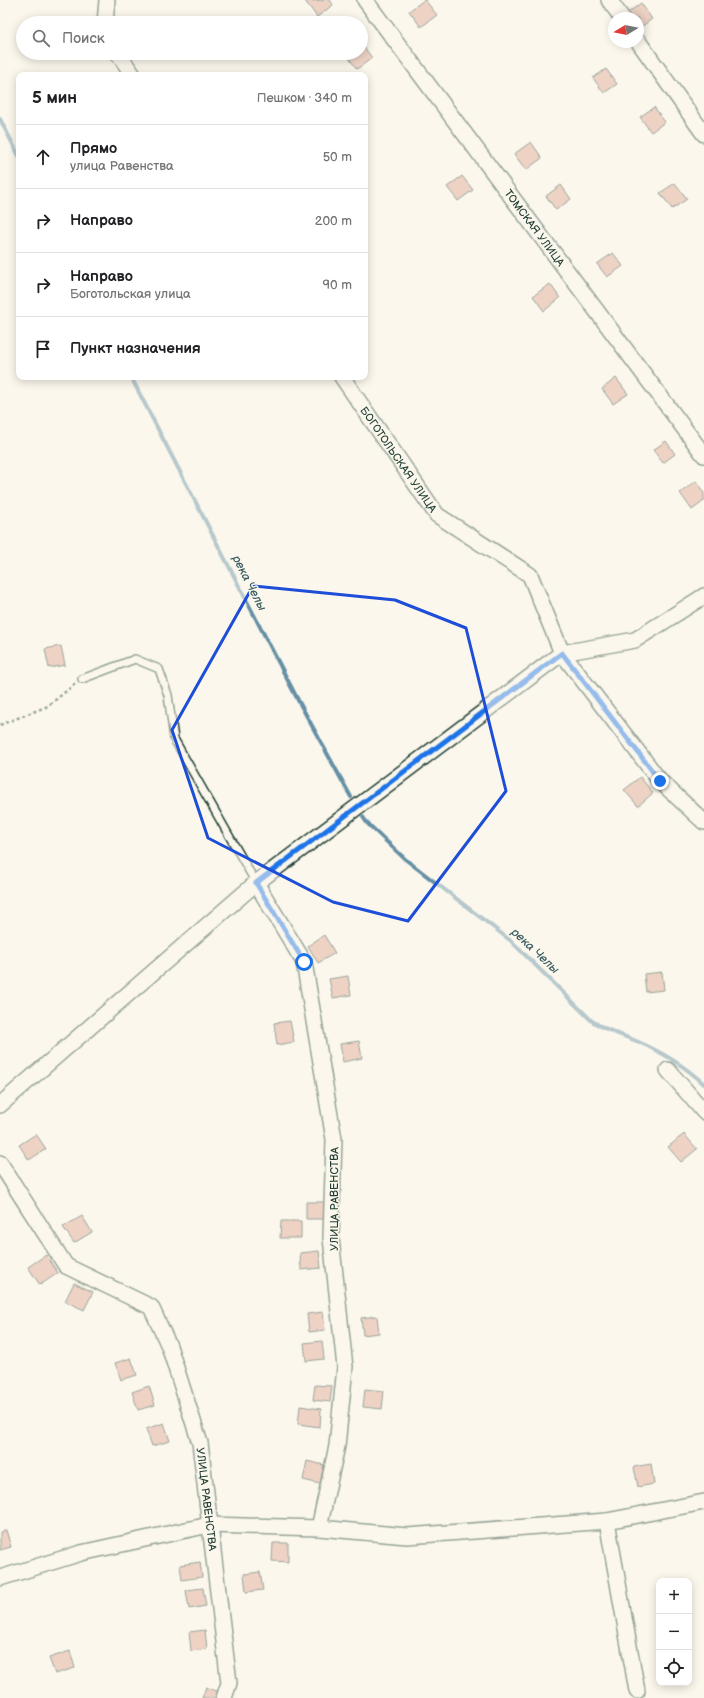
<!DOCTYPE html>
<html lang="ru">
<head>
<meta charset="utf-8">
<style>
  :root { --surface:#fff; --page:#f6f6f6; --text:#202124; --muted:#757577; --line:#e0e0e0 }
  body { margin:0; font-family:"Balsamiq Sans",sans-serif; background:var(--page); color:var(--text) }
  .controls { position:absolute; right:12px; bottom:12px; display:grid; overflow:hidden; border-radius:8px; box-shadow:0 2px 10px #0003 }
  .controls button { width:36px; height:36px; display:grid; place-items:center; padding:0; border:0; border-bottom:1px solid var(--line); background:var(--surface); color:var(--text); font:20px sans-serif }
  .compass { position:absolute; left:608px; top:12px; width:36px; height:36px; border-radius:50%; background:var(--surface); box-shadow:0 2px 10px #0003; rotate:260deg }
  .stop { position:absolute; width:12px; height:12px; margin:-9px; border:3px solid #1a73e8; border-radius:50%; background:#fff }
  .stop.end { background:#1a73e8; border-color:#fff; box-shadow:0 1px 4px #0008 }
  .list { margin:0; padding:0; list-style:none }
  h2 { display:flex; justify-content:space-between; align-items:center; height:52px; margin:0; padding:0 16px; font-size:17px }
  h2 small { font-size:13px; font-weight:400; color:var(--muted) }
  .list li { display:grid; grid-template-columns:26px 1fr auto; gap:12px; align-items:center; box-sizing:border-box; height:64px; padding:0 16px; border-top:1px solid var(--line) }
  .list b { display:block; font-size:15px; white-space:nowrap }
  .list p { margin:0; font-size:13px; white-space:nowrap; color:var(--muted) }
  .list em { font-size:13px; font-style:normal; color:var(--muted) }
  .icon { flex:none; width:22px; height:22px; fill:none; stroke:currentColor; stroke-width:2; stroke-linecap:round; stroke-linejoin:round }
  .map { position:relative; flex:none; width:704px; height:1698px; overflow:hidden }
  .search { position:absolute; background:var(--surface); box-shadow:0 2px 10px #0003; left:16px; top:16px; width:352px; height:44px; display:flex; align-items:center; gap:10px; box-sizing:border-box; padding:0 14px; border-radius:22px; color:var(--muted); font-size:15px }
  .panel { position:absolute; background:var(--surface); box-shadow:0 2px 10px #0003; left:16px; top:72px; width:352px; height:308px; border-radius:8px }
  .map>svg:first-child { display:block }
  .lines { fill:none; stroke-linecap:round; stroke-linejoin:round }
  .stream { stroke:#658fa5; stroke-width:4 }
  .building { fill:#dea696; stroke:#1f3d34 }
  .lane-casing { stroke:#1f3d34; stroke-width:10 }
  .street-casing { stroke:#1f3d34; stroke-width:18 }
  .path { stroke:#1f3d34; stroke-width:2.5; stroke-dasharray:3 3; stroke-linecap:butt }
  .lane { stroke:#fbf7ec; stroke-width:7 }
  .street { stroke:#fbf7ec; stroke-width:15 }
  .route { stroke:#1a73e8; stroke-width:5 }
  .marked { fill:none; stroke:#1d4ed8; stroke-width:3; stroke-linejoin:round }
  .labels { text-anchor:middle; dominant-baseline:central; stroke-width:3; stroke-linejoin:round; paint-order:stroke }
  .street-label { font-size:11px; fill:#1f3d34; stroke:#fbf7ec }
  .water-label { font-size:12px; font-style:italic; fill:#3c5f63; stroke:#fbf7ec }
</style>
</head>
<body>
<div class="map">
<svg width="704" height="1698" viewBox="0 0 704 1698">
  <rect width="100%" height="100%" fill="#fbf7ec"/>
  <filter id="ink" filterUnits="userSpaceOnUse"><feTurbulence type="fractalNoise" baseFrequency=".025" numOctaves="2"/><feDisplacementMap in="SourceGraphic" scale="8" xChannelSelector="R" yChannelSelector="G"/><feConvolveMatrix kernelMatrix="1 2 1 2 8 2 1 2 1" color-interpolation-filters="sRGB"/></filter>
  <g filter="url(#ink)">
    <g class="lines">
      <path class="stream" d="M0 119 19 156
        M131 377 299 702 351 797
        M363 817 367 823 405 859 511 941 592 1021C605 1030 619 1034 634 1040 660 1051 683 1064 704 1084"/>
    </g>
    <path class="building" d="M330 0 333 5 317 17 305 1Z
      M424 0H425L437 15 421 27 409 11Z
      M641 3 652 19 638 29V18H627L625 15Z
      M361 43 372 58 357 69 345 53H361Z
      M606 69 617 84 604 93 593 78Z
      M654 107 665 122 651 132 640 117Z
      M531 142 542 158 526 170 514 154Z
      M462 176 473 190 458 201 447 187Z
      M675 183 687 199 672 209 660 193Z
      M561 185 571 199 556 210 546 196Z
      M613 253 623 266 607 277 597 264Z
      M550 284 560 298 544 311 533 296Z
      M616 378 628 394 613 404 602 389Z
      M666 441 675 454 663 463 653 450Z
      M696 481 704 493V501L692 510 680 493Z
      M61 646 65 665 49 668 45 649Z
      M640 777 653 793 638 806 624 790Z
      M324 935 335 953 318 963 308 946Z
      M662 972 664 990 646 992 644 974Z
      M348 976 351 995 333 998 329 979Z
      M290 1021 294 1042 277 1045 274 1023Z
      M359 1041 362 1058 343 1062 340 1044Z
      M36 1134 46 1149 29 1160 19 1145Z
      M684 1134 697 1149 681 1162 668 1147Z
      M306 1202H324V1219H306Z
      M82 1216 92 1232 74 1243 63 1227Z
      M281 1221H301V1238H280Z
      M319 1251 321 1268 301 1270 300 1253Z
      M46 1255 58 1273 40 1285 28 1267Z
      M74 1283 93 1292 84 1310 65 1301Z
      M323 1312 325 1330 309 1332 307 1314Z
      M377 1316 379 1333 363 1335 361 1318Z
      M322 1341 324 1359 306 1361 304 1343Z
      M131 1358 137 1375 121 1380 115 1363Z
      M315 1385 332 1386 330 1402 313 1400Z
      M149 1386 155 1405 138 1410 132 1392Z
      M365 1389 384 1391 382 1409 363 1407Z
      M300 1406 321 1409 320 1427 298 1424Z
      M164 1423 170 1441 152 1446 146 1429Z
      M307 1461 324 1465 320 1484 303 1480Z
      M651 1464 654 1484 638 1487 634 1467Z
      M6 1530 11 1547 0 1550V1532Z
      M273 1543H288V1562L272 1561Z
      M200 1562 202 1577 182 1580 180 1565Z
      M260 1572 263 1590 246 1592 244 1574Z
      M203 1588 206 1606 189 1609 186 1590Z
      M205 1630 207 1649 191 1651 189 1632Z
      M70 1651 75 1668 55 1674 49 1658Z
      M206 1687 222 1693 220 1698H202Z"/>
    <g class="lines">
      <defs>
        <path id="lane" d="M82 679 135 659 159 669 168 695 174 739 256 883"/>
        <g id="street">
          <path id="s1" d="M365 0 704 455"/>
          <path d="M609 0 622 18"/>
          <path d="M105 23 107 0"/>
          <path d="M638 41 704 134"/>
          <path d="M118 53 133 75"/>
          <path id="s2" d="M342 377 437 515 530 575 562 653 660 781 704 822"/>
          <path d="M256 883 304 962 334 1139 331 1238 345 1367 337 1446 319 1528"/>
          <path d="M668 1070 704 1112"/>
          <path d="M0 1105 256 883 562 653 635 640 704 596"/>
          <path id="s3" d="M0 1163 66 1266 151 1307 169 1346 200 1443 229 1683 224 1698"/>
          <path d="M607 1521 637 1691"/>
          <path d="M0 1578 81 1553 209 1525 319 1528 407 1536 607 1521 704 1502"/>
        </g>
      </defs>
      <use href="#lane" class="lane-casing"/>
      <use href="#street" class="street-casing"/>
      <path class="path" d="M0 725 48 706 76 683"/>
      <use href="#lane" class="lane"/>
      <use href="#street" class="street"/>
    </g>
  </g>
  <g class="lines" filter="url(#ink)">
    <path class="route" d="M304 962 256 883 562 653 660 781"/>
  </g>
  <path d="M0 0H704V1698H0ZM253 586 395 600 466 628 506 791 408 921 333 902 208 838 172 730Z" fill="#fbf7ec" fill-opacity=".55" fill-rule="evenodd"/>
  <path class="marked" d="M253 586 395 600 466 628 506 791 408 921 333 902 208 838 172 730Z"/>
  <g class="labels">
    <g class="street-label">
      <text stroke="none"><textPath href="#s1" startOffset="284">ТОМСКАЯ УЛИЦА</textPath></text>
      <text stroke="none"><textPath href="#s2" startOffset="100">БОГОТОЛЬСКАЯ УЛИЦА</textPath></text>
      <text transform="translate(334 1199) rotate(-90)">УЛИЦА РАВЕНСТВА</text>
      <text stroke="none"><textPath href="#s3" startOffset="418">УЛИЦА РАВЕНСТВА</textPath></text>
    </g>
    <g class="water-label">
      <text transform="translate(249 583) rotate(63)">река Челы</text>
      <text transform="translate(535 951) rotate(43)">река Челы</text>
    </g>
  </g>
</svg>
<div class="controls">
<button>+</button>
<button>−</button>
<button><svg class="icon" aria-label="locate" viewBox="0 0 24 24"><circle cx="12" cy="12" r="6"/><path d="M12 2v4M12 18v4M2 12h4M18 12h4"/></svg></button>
</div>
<svg class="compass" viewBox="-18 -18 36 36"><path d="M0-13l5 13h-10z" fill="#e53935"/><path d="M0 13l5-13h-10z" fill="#757577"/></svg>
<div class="stop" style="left:304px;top:962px"></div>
<div class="stop end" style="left:660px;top:781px"></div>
<div class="search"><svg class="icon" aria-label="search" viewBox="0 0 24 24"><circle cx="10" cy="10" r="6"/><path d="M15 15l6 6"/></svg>Поиск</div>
<section class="panel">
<h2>5 мин<small>Пешком · 340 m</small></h2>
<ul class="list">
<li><svg class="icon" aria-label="ahead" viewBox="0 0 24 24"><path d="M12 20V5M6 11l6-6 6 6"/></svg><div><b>Прямо</b><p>улица Равенства</p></div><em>50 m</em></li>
<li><svg class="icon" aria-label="right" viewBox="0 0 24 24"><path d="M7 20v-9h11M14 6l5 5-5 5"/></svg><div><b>Направо</b></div><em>200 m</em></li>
<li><svg class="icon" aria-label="right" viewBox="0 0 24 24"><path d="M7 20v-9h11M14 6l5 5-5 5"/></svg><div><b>Направо</b><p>Боготольская улица</p></div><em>90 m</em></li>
<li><svg class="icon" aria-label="arrive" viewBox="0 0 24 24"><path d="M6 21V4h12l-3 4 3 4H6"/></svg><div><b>Пункт назначения</b></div></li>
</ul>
</section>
</div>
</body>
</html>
